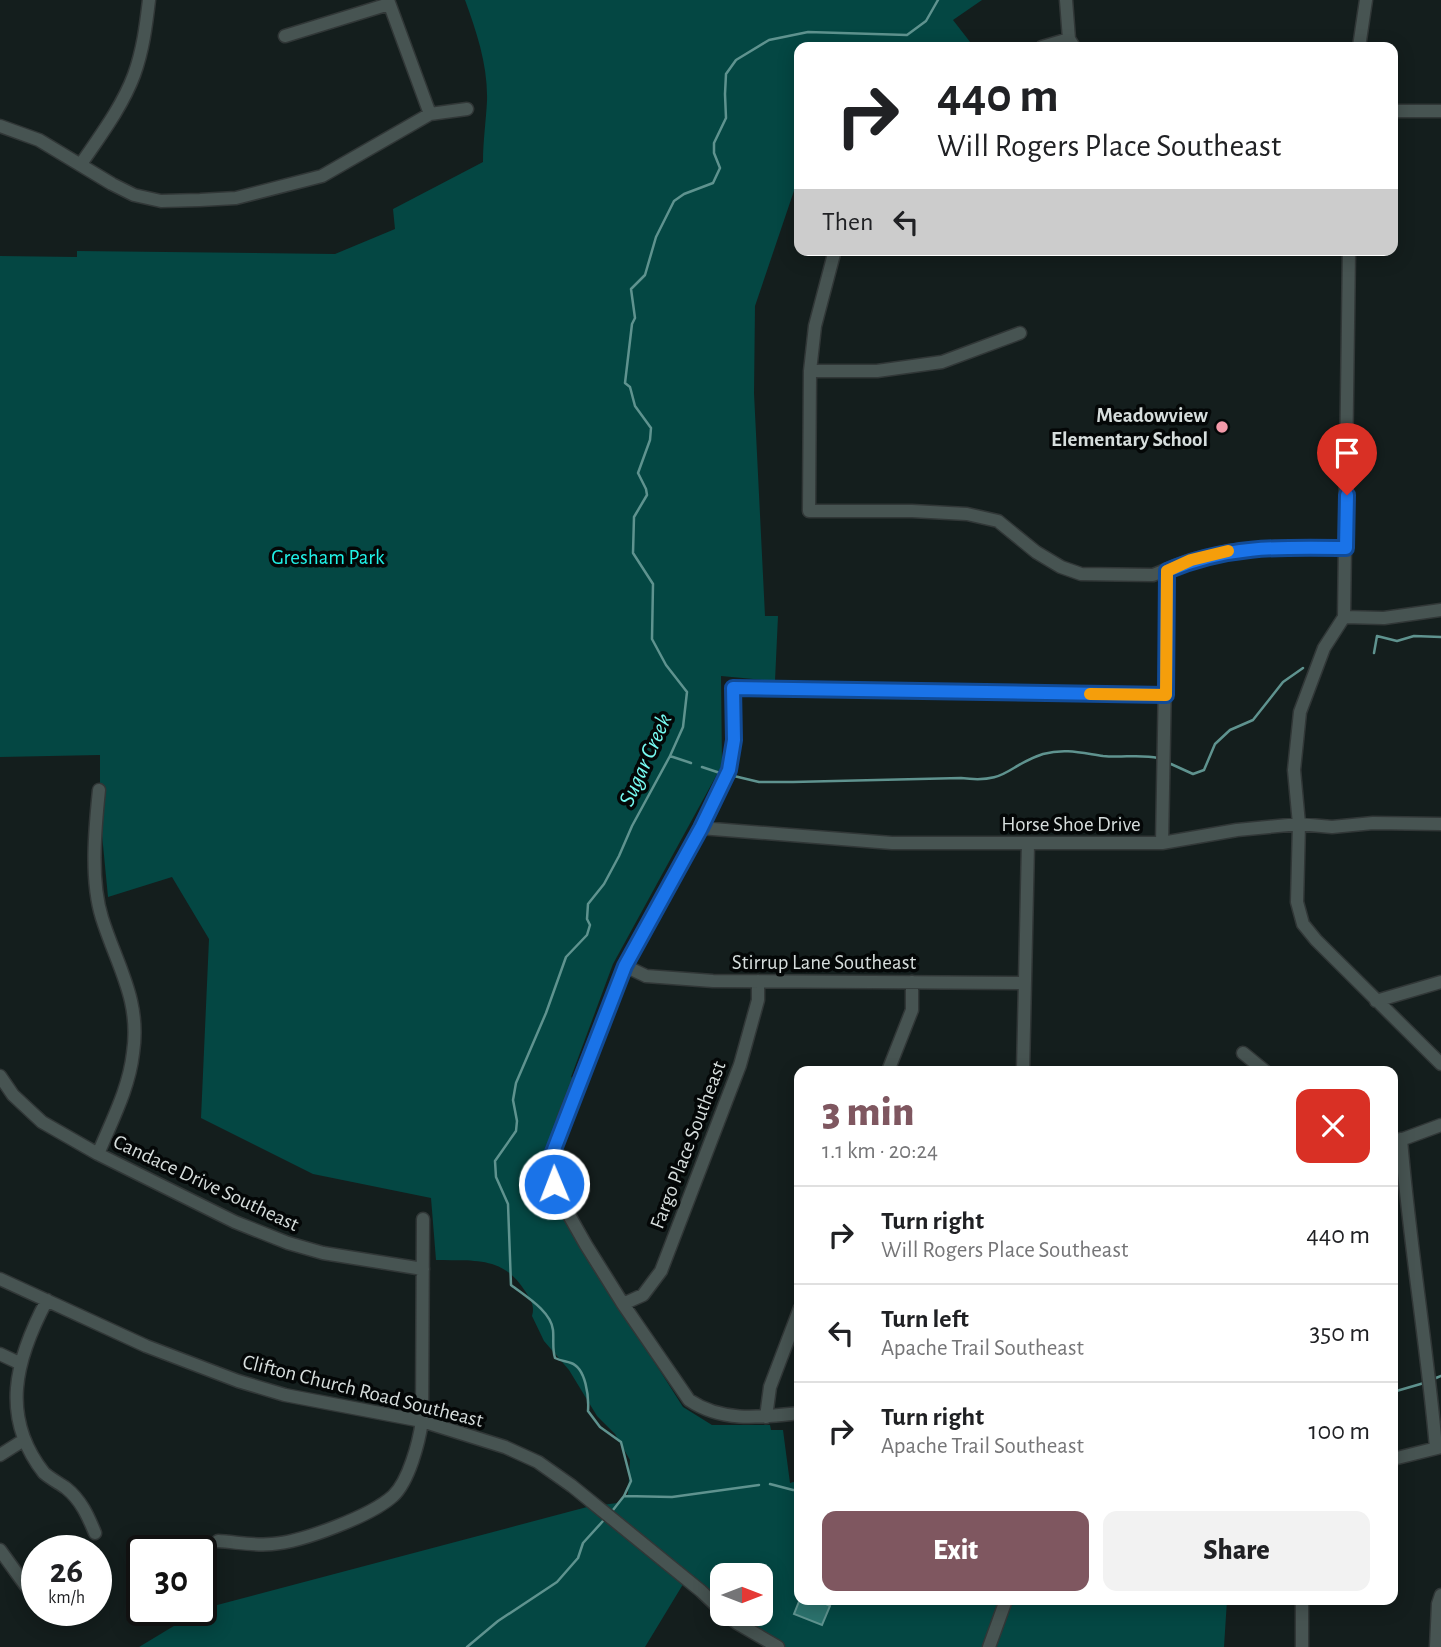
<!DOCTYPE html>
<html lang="en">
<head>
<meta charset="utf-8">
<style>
  body { margin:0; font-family:"Alegreya Sans",sans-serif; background:#f2f2f2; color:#202124; height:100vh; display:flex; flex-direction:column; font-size:26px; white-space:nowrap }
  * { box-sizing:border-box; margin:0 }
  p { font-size:23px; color:#757577 }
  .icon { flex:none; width:38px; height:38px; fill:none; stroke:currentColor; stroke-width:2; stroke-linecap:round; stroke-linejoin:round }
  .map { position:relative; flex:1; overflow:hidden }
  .side { position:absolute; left:794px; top:1066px; width:604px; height:539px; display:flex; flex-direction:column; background:#fff; border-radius:14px; box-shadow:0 4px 18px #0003 }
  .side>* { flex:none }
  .top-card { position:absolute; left:794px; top:42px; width:604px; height:214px; border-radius:14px; box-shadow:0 4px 18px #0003; background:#fff; color:#202124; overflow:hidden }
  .needle { width:46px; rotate:90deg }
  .tools { position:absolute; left:710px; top:1563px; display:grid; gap:14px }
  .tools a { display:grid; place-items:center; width:63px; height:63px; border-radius:14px; background:#fff; box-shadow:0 4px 18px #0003; font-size:35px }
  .speed { position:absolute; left:21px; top:1535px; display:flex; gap:14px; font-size:35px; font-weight:700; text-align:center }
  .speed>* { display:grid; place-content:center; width:91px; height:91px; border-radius:50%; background:#fff; box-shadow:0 4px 18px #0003; line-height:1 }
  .speed small { font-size:18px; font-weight:400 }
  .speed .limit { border:4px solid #111; border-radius:10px; background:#fff; color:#111 }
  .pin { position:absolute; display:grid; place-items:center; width:60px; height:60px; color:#fff; margin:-72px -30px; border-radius:50% 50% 50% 0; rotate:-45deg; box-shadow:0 0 7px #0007 }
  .pin .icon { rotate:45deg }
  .me { position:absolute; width:77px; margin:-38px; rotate:359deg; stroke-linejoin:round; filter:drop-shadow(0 0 5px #0008) }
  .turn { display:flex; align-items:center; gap:24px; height:147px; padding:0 28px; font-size:32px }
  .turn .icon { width:91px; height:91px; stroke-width:2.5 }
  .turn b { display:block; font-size:49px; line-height:60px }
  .then { display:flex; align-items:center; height:66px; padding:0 28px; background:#0003; gap:14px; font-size:26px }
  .round { display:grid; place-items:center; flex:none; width:74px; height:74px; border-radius:14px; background:#f2f2f2 }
  .headline { display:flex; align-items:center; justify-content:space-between; height:119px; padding:0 28px }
  h1 { font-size:42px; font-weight:800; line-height:52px; color:#7f5760 }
  .cta { display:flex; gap:14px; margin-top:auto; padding:14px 28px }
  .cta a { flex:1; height:80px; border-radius:14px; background:#7f5760; color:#fff; font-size:28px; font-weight:800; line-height:80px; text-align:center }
  .cta a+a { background:#f2f2f2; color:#202124 }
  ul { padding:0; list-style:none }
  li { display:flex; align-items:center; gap:21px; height:98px; padding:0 28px; border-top:2px solid #e0e0e0 }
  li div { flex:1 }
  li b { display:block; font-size:26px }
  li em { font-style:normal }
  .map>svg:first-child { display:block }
</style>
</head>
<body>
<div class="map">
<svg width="1441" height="1647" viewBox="0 0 1441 1647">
  <rect width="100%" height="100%" fill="#141e1d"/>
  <!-- green -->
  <path fill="#044743" d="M 465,0 L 982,0 L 953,20 L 974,47 L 800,47 L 800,173 L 755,306 L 754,393 L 765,616 L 778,616 L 775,681 L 721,676 L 722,765 L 613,964 L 571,1077 L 573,1078 L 545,1157 L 547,1193 L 683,1407 L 712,1425 L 770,1425 L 771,1430 L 783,1430 L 790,1483 L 800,1480 L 800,1600 L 1227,1600 L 1224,1647 L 780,1647 L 726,1614 L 761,1614 L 761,1575 L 723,1575 L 723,1611 L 685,1581 L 645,1647 L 139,1647 L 202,1609 L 587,1507 L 617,1503 L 628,1494 L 630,1460 L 615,1434 L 597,1416 L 569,1370 L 544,1341 L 532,1316 C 535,1306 531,1300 525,1291 C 503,1255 472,1261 436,1260 L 431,1198 L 313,1174 L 201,1118 L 209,939 L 172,877 L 108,897 L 100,814 L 100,755 L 0,757 L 0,256 L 77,257 L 77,251 L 335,254 L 395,229 L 393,209 L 483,162 C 483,141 486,121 487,101 C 488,66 477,33 465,0 Z"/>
  <!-- water -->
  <path fill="#2c736e" stroke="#5f938f" stroke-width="2" d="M 800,1599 L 822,1600 L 822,1602 L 830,1606 L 822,1625 L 794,1614 Z"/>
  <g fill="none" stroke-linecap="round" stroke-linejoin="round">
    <!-- stream -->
    <path stroke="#5f938f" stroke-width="2.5" d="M 1374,653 L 1377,636 L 1397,641 L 1414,636 L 1441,637
      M 670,756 L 691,763
      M 1171,764 L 1193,774 L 1204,770 L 1215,744 L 1230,730 L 1253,720 L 1283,682 L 1303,668
      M 702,767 L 720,773
      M 734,776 L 759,782 L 793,782 L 961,778 C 1008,784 1006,766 1043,754 C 1065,748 1082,753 1103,756 C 1121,758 1141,754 1158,758
      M 1436,1378 L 1441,1376
      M 1393,1392 L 1424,1383
      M 770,1484 L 793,1490 L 800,1490
      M 624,1496 L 672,1497 L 759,1485
      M 613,1510 L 624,1496 L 631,1481 L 621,1442 L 600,1427 L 588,1411 C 589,1397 586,1368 571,1363 C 565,1361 561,1361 555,1358 C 552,1348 554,1339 553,1330 C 551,1311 525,1296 511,1285 L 508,1204 L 496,1177 L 495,1161 L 516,1131 L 517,1121 L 513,1100 L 516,1083 L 546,1013 L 566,957 L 587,935 L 590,925 L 587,919 L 588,904 L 604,884 L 619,856 L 632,826 L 670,756 L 683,727 L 687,692 L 666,665 L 652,639 L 653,584 L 633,553 L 634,517 L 647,495 L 646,489 L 638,473 L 650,440 L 651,428 L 635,406 L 630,387 L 625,383 L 632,324 L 635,318 L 631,289 L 645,275 L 656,237 L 674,201 L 684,194 L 713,183 L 720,168 L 714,153 L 714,143 L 726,118 L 725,94 L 726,74 L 736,60 L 769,40 L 808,32 L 907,35 L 926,21 L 938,0
      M 467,1647 L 498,1621 L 557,1582 L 578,1558 L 583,1543 L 603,1521"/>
    <!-- minor casing -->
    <g stroke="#313737" stroke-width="15">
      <path id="minor" d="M 388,0 L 430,114
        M 1066,0 L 1069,39 L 1074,47
        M 285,36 L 389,4
        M 1042,47 L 1069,39
        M 1359,47 L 1366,0
        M 1393,111 L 1441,111
        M 0,126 L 39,140 L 112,184 L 134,195 L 161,201 L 200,200 L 236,198 L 322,176 L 430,114 L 467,109
        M 81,164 C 100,136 122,107 134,75 C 143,50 146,26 149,0
        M 835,250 L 815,326 L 810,371 L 809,511 L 912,511 L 967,514 L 998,521 L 1036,552 L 1061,567 L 1081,574 L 1153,575 L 1191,560 L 1229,551 L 1275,547 L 1346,548
        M 1349,250 L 1344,617 L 1324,648 L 1300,712 L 1294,770 L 1299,824 L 1297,902 L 1303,924 L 1316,940 L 1441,1064
        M 810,371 L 877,371 L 942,362 L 1020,333
        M 1344,617 L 1384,618 L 1441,610
        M 700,828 L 892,843 L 1162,843 L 1237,830 L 1299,824 L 1332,827 L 1373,823 L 1441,824
        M 1162,843 L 1167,571
        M 625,966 L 646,976 L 713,981 L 1025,983
        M 1376,1001 L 1441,982
        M 1243,1053 L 1265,1071
        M 888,1071 L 912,1010 L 912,982
        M 1023,1071 L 1028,844
        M 0,1076 L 13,1095 L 42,1122 L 98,1154 L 235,1222 L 288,1243 L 323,1253 L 423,1269
        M 1401,1139 C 1409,1242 1427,1344 1436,1448
        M 1395,1142 L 1441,1125
        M 98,1154 C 111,1122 129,1089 133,1053 C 141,1000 117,966 102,918 C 90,880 95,829 99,790
        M 0,1279 L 146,1346 L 238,1381 L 285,1395 L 422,1421 L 505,1447 L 538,1462 L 572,1486 L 701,1591 L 723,1612
        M 47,1300 C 15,1360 0,1417 44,1473 C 51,1479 59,1483 66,1488 C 81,1500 88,1516 95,1533
        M 623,1304 L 643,1295 L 661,1271 L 740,1065 L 758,1000 L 758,981
        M 0,1354 L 17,1362
        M 800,1413 C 762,1417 723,1423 689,1400 L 623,1304 L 586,1245 L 565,1208 L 551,1171 L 553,1152 L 564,1118 L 625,966 L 700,828 L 729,770 L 734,740 L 733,688 L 1166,695
        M 766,1417 L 770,1387 L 800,1308
        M 0,1455 L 19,1443
        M 1393,1459 L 1441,1447
        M 218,1541 C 236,1542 255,1546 272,1544 C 302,1542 371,1516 393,1496 C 409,1481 419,1442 422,1421 L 423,1219
        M 0,1550 L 26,1586
        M 1302,1600 L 1302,1647
        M 725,1614 L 737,1623 L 778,1647
        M 989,1647 L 1006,1600
        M 1436,1647 L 1438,1604 L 1441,1595"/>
    </g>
    <!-- minor -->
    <use href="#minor" stroke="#475452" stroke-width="12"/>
  </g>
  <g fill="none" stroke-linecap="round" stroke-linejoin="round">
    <!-- route casing -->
    <g stroke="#114b97" stroke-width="18">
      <path id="route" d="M 554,1184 L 551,1171 L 553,1152 L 625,966 L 701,828 L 729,770 L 734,740 L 733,688 L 1166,695 L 1167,571 C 1227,545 1282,547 1346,548 L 1347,495"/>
    </g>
    <!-- route -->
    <use href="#route" stroke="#1a73e8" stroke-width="12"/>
    <!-- slow -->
    <path stroke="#f59e0b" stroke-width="12" d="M 1090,694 L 1166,695 L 1167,571 L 1191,560 L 1228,551"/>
  </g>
  <!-- markers -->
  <circle fill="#f39aa9" stroke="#040707" stroke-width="2.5" cx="1222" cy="427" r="7"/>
  <g text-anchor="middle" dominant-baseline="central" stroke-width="7" stroke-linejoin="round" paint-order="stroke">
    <!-- poi labels -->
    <g font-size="21" font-weight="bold" fill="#d6dddc" stroke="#040707" text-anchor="end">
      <text x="1208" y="415">Meadowview<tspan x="1208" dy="24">Elementary School</tspan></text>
    </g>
    <!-- park labels -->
    <g font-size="21" fill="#20f2e8" stroke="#040707">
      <text x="328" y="557">Gresham Park</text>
    </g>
    <!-- street labels -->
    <g font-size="21" fill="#d6dddc" stroke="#040707">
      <text x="1071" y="824">Horse Shoe Drive</text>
      <text x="824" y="962">Stirrup Lane Southeast</text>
      <text transform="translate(688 1145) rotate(-69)">Fargo Place Southeast</text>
      <text transform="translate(206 1183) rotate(25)">Candace Drive Southeast</text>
      <text transform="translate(363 1391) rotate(14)">Clifton Church Road Southeast</text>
    </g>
    <!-- water labels -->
    <g font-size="23" font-style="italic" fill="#77fbf2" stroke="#040707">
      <text transform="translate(646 760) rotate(-66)">Sugar Creek</text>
    </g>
  </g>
</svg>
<div class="tools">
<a><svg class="needle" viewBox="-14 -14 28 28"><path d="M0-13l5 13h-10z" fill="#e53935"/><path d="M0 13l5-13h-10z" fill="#757577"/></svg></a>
</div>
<div class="speed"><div>26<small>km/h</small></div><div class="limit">30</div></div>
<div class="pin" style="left:1347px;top:495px;background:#d93025"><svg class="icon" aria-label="arrive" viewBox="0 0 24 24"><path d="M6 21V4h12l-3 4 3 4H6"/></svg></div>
<svg class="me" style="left:554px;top:1184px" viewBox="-20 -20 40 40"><circle r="17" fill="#1a73e8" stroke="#fff" stroke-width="3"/><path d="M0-11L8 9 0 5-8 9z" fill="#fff"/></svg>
<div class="top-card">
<div class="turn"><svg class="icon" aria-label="right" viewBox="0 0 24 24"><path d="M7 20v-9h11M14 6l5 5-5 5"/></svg><div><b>440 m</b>Will Rogers Place Southeast</div></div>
<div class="then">Then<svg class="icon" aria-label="left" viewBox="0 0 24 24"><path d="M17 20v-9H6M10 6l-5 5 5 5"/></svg></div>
</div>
<section class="side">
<div class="headline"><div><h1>3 min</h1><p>1.1 km · 20:24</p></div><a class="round" style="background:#d93025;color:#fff"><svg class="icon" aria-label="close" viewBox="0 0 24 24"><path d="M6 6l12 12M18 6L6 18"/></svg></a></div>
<ul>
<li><svg class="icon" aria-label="right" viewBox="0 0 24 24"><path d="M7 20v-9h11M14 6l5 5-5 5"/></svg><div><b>Turn right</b><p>Will Rogers Place Southeast</p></div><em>440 m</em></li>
<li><svg class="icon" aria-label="left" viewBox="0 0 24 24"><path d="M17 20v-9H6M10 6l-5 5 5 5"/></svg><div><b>Turn left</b><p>Apache Trail Southeast</p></div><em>350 m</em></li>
<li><svg class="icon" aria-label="right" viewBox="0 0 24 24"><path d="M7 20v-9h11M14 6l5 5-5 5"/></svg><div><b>Turn right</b><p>Apache Trail Southeast</p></div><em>100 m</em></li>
</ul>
<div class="cta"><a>Exit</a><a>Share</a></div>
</section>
</div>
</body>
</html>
